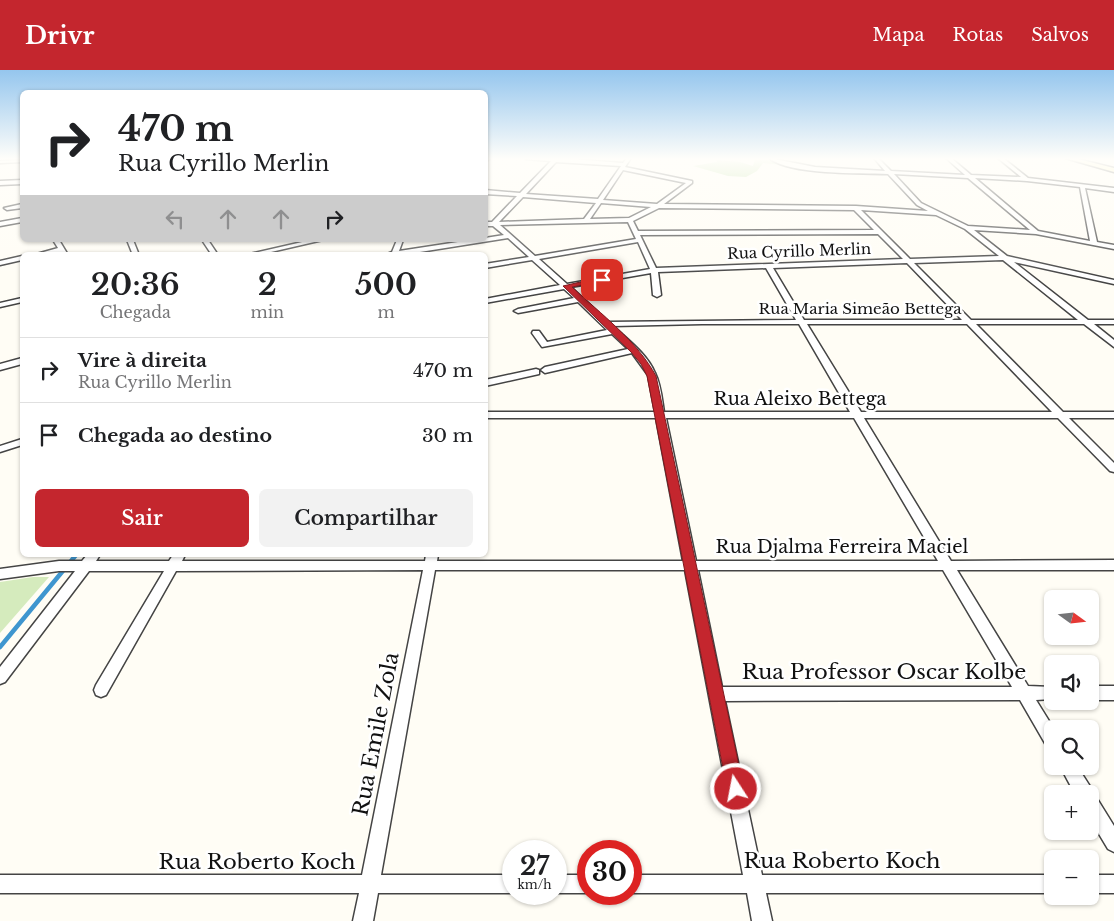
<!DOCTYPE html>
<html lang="pt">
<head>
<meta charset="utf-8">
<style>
  body { margin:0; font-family:"Libre Baskerville",serif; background:#f2f2f2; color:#202124; height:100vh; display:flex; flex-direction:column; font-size:19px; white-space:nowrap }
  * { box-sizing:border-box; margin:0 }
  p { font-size:16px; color:#757577 }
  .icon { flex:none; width:28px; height:28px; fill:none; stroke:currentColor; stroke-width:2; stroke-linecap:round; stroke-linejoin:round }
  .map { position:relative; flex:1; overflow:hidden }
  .details { position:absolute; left:20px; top:182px; width:468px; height:305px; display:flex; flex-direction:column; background:#fff; border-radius:8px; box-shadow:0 1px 4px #0004 }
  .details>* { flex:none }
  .hud { position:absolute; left:20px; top:20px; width:468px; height:152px; border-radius:8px; box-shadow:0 1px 4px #0004; background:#fff; color:#202124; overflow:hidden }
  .needle { width:32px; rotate:105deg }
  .buttons { position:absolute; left:1044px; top:520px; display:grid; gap:10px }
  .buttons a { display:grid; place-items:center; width:55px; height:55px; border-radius:8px; background:#fff; box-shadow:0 1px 4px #0004; font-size:25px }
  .speed { position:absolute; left:502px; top:770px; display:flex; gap:10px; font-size:25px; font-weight:700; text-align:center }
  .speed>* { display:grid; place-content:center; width:65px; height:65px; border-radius:50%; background:#fff; box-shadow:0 1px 4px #0004; line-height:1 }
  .speed small { font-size:12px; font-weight:400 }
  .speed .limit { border:8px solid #d22; background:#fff; color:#111 }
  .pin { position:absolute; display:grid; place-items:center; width:42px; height:42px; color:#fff; margin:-21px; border-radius:10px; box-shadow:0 2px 8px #0006 }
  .me { position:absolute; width:55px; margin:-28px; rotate:349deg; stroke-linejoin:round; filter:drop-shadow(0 0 4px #0008) }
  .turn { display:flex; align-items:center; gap:18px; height:105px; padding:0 15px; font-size:22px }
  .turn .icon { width:65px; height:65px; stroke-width:2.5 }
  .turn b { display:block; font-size:35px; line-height:42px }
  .lanes { display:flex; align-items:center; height:48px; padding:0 15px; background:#0003; justify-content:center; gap:25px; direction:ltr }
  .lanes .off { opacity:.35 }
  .eta { display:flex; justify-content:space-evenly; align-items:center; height:85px; text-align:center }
  .eta b { font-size:30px; font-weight:600; line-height:35px }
  .action { display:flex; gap:10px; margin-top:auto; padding:10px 15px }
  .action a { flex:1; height:58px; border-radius:8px; background:#c4262e; color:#fff; font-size:20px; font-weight:600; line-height:58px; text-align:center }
  .action a+a { background:#f2f2f2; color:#202124 }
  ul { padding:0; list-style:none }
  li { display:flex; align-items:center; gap:15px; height:65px; padding:0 15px; border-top:1px solid #e0e0e0 }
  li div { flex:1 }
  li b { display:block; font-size:19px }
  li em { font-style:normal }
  header { display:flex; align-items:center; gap:30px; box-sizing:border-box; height:70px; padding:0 25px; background:#c4262e; color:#fff }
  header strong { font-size:24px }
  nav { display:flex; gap:28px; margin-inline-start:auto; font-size:18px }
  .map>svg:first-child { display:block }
</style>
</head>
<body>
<header>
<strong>Drivr</strong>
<nav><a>Mapa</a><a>Rotas</a><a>Salvos</a></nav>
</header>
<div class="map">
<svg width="1114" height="851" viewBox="0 0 1114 851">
  <rect width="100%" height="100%" fill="#fffdf5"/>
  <!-- green -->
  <path fill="#d5ebbd" d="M 33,507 L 49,507 L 0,563 L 0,512 Z"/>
  <!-- forest -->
  <path fill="#b9dc9c" d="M 759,88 L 784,93 L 783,95 L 763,93 L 757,101 L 746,107 L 728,106 L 693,96 L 717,92 L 717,90 L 740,92 L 753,96 L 755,89 Z"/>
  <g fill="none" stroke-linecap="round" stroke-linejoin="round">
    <!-- stream -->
    <path stroke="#3f96cf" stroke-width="4.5" d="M 0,577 L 76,485"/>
    <!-- street casing -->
    <g stroke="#444" stroke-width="3">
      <path id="street" d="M 486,88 L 491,88 L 485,92 Z
        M 524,88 L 559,88 L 623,93 L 627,88 L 631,88 L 625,97 L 692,111 L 692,113 L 664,134 L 856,136 L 928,141 L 917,135 L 888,104 C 859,103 790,105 769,88 L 815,97 L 885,101 L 874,88 L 878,88 L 891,101 L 965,105 L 946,88 L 951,88 L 971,105 L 1021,107 L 998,88 L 1003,88 L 1028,108 L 1114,118 L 1114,122 L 1085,118 L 1097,172 L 1114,175 L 1114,179 L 1036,164 L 974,160 L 1007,186 L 1114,210 L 1114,214 L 1014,192 L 1088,250 L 1114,250 L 1114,254 L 1094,254 L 1114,270 L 1114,277 L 1084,254 L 976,254 L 1063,342 L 1114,342 L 1114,348 L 1069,348 L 1114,393 L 1114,402 L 1110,401 L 1058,348 L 864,348 L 951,491 L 1114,490 L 1114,500 L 957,500 L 1028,616 L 1052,617 L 1052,629 L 1036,630 L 1054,659 L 1052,659 L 1052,677 L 1046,675 L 1020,630 L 725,631 L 762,805 L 1052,805 L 1052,823 L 766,823 L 772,851 L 752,851 L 747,823 L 631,823 L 631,805 L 743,805 L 685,500 L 435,500 L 381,805 L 514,805 L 514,823 L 378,823 L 373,851 L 353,851 L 359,823 L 0,823 L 0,805 L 362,805 L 423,500 L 176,501 L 106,625 L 101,627 L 96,625 L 94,620 L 96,615 L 164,501 L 89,501 L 5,612 L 0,614 L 0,597 L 75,501 L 59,501 L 0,509 L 0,499 L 59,491 L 82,491 L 87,485 L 100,485 L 96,491 L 169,491 L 173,485 L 185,485 L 182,491 L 425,491 L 426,485 L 438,485 L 437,491 L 683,491 L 656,348 L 485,348 L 485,342 L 655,342 L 648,305 L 632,283 L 545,303 L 541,300 L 545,297 L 628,279 L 612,264 L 542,277 L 532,263 L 533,261 L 539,261 L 547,272 L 607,260 L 578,232 L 518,243 L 514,241 L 518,239 L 574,228 L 564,219 L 485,233 L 485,229 L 560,215 L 532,190 L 485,198 L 485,194 L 529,187 L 508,168 L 401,185 L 385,185 L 392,182 L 397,170 L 403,170 L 399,181 L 471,170 L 485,170 L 485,168 L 504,165 L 493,156 L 485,156 L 485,152 L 492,152 L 517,126 L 485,124 L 485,120 L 520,123 L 551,91 L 526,89 ZM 556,92 L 621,96 L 598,129 L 526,124 ZM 623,100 L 686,113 L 657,134 L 603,130 ZM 894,104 L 968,108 L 1030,160 L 968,156 L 921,133 ZM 975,108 L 1027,111 L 1080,117 L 1090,171 L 1038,161 ZM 523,127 L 596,133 L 584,149 L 499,152 ZM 601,133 L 651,137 L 629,148 L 590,149 ZM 659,138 L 854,140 L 874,160 L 638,161 L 633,151 ZM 861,140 L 936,145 L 965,159 L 999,186 L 910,189 ZM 628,152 L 636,169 L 535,186 L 500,155 ZM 878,164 L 903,189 L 656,198 L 640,165 ZM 638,172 L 650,199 L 567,214 L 539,189 ZM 1003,190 L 1078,250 L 971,250 L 914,193 ZM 907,193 L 962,250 L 804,250 L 773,198 ZM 766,198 L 796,250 L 608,252 L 571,217 L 651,203 L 653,225 L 657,227 L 661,225 L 658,202 ZM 702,254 L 799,254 L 850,342 L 664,342 C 662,330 661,315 655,303 C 647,284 628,270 613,256 ZM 807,254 L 967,254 L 1052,342 L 861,342 ZM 666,348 L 854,348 L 938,491 L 696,491 ZM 698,500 L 943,500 L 1012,617 L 722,617 Z
        M 22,90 L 22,92 L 0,93 L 0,91 Z
        M 22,110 L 22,114 L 0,115 L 0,111 Z
        M 22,134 L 22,138 L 7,140 L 4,138 Z
        M 22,148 L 22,152 L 0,156 L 0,152 Z
        M 53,170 L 59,170 L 68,185 L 62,185 L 60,182 L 46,185 L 33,185 L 58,178 Z
        M 127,170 L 133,170 L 139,185 L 133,185 Z
        M 202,170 L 208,170 L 218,185 L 212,185 Z
        M 311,170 L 323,170 L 258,185 L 245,185 Z
        M 22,186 L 22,190 L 0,195 L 0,191 Z
        M 22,228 L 22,232 L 0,237 L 0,233 Z
        M 22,288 L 22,294 L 0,300 L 0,294 Z
        M 536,299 L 539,300 L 539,304 L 485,316 L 485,310 Z
        M 22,369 L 22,375 L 0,382 L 0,376 Z
        M 1090,616 L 1114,616 L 1114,630 L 1090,630 Z
        M 1060,696 L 1077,696 L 1091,718 L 1093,726 L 1096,727 L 1114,756 L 1114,782 L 1108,779 L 1090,749 L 1090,724 L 1075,724 Z
        M 556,805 L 589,805 L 589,823 L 556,823 Z
        M 1090,805 L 1114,805 L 1114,823 L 1090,823 Z"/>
    </g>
    <!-- secondary casing -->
    <g stroke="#333" stroke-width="3">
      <path id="secondary" d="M 1065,88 L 1074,88 L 1114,98 L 1114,102 Z"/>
    </g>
    <!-- street -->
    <use href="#street" fill="#fff" fill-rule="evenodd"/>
    <!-- secondary -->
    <use href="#secondary" fill="#fff6b0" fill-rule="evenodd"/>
  </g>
  <!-- sky -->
  <linearGradient id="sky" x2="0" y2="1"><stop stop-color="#95c6ee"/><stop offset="0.43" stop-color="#fffefa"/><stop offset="1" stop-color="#fffefa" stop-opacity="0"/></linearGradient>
  <rect width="1114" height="207" fill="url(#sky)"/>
  <!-- route -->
  <path fill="#c4262e" stroke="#7f191e" d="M 602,207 L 605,210 L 604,211 L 572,217 C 601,244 637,271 656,306 L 744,719 L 742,725 L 736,727 L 730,725 L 727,719 L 647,306 L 641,294 L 631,282 L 563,216 Z"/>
  <g text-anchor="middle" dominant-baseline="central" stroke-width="5" stroke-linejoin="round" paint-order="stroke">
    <!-- far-street labels -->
    <g font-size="15" fill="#111" stroke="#fff">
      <text transform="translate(799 181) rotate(-2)">Rua Cyrillo Merlin</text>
      <text x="860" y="238">Rua Maria Simeão Bettega</text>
    </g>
    <!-- street labels -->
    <g font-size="18" fill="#111" stroke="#fff">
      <text x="800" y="329">Rua Aleixo Bettega</text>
      <text x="842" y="477">Rua Djalma Ferreira Maciel</text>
    </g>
    <!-- near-street labels -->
    <g font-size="21" fill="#111" stroke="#fff">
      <text x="884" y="602">Rua Professor Oscar Kolbe</text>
      <text transform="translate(376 664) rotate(-79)">Rua Emile Zola</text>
      <text x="842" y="791">Rua Roberto Koch</text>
      <text x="257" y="792">Rua Roberto Koch</text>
    </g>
  </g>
</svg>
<div class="buttons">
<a><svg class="needle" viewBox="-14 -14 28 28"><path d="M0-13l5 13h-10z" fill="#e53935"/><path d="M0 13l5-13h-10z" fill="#757577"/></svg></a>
<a><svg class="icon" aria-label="sound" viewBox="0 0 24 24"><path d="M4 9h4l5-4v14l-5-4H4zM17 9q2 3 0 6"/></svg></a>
<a><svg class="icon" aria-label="search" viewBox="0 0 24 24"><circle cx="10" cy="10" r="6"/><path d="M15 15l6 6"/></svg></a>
<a>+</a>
<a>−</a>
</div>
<div class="speed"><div>27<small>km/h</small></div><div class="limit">30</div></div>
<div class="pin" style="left:602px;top:210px;background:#d93025"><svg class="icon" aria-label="arrive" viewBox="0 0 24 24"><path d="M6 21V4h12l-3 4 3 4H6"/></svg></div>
<svg class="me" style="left:736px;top:719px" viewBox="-20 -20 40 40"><circle r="17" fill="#c4262e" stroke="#fff" stroke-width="3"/><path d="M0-11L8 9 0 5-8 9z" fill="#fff"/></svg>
<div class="hud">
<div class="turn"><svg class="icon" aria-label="right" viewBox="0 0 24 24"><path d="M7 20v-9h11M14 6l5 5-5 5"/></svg><div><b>470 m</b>Rua Cyrillo Merlin</div></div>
<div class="lanes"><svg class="icon off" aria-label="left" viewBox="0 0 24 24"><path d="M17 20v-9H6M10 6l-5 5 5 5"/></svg><svg class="icon off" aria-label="ahead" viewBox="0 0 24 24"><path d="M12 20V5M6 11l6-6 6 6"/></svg><svg class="icon off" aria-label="ahead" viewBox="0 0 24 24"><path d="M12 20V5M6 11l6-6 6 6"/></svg><svg class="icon" aria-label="right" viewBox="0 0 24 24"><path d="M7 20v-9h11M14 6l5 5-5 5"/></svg></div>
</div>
<section class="details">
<div class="eta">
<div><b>20:36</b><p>Chegada</p></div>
<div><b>2</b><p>min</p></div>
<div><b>500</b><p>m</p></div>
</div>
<ul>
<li><svg class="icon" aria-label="right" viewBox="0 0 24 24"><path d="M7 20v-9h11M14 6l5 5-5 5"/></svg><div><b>Vire à direita</b><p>Rua Cyrillo Merlin</p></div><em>470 m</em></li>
<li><svg class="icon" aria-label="arrive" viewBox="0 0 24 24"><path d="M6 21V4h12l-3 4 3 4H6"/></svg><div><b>Chegada ao destino</b></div><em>30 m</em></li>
</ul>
<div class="action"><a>Sair</a><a>Compartilhar</a></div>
</section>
</div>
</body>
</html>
